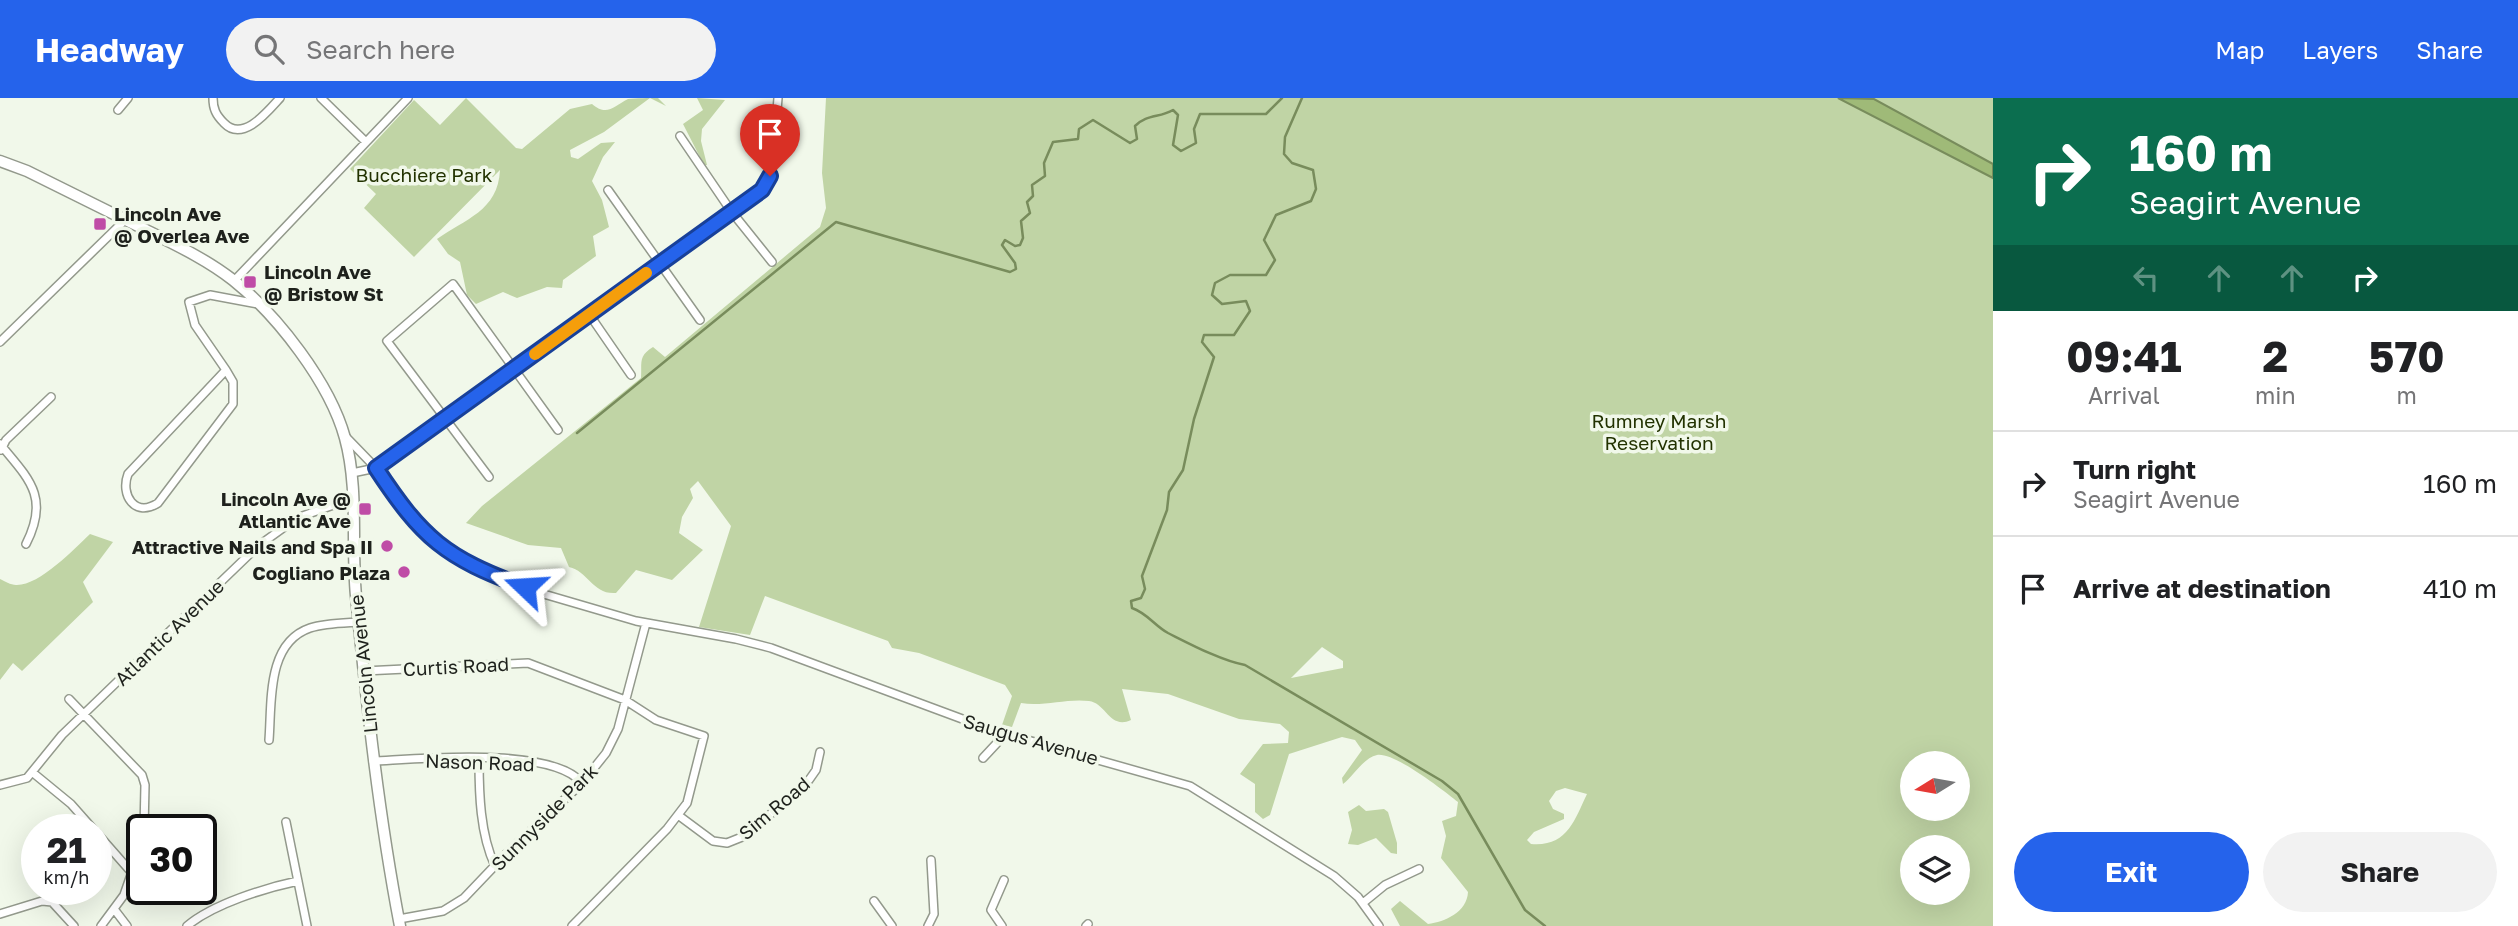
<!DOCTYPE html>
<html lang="en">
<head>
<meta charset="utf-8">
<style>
  body { margin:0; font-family:"Golos Text",sans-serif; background:#f2f2f2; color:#202124; height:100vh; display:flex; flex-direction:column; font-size:26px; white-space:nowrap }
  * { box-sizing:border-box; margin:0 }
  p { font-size:23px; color:#757577 }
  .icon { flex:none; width:38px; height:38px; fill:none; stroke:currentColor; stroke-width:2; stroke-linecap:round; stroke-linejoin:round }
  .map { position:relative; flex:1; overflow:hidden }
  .drawer { display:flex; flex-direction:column; background:#fff; width:525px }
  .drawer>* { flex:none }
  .guide { background:#0b6e4f; color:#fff; overflow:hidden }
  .needle { width:46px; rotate:259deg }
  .tools { position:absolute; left:1900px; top:653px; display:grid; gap:14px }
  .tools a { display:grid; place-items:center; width:70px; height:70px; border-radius:50%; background:#fff; box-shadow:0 7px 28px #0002; font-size:35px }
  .speed { position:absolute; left:21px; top:716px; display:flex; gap:14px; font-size:35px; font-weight:700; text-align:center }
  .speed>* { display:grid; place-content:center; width:91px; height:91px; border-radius:50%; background:#fff; box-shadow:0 7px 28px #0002; line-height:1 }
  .speed small { font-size:18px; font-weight:400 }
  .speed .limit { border:4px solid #111; border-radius:10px; background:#fff; color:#111 }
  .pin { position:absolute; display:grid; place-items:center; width:60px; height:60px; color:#fff; margin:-72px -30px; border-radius:50% 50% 50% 0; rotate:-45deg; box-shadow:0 0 7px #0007 }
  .pin .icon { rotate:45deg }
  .me { position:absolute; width:77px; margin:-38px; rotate:290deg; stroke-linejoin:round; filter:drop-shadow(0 0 5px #0008) }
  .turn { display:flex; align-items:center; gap:24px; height:147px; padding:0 21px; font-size:32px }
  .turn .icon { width:91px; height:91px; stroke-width:2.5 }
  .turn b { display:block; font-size:49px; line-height:60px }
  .lanes { display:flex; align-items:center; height:66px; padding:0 21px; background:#0003; justify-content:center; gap:35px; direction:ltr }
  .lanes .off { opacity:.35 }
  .eta { display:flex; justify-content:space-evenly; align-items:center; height:119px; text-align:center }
  .eta b { font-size:42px; font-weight:700; line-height:49px }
  .button { display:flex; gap:14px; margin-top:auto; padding:14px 21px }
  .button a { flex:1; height:80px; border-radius:42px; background:#2563eb; color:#fff; font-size:28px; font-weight:700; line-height:80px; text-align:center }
  .button a+a { background:#f2f2f2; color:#202124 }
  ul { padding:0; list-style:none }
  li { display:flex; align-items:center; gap:21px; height:105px; padding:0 21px; border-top:2px solid #e0e0e0 }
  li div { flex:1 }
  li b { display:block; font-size:26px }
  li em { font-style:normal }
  header { display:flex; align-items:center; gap:42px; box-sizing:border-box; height:98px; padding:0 35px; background:#2563eb; color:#fff }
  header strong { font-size:33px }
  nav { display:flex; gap:38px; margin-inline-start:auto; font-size:24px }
  .search { width:490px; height:63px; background:#f2f2f2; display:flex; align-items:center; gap:18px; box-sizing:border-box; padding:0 24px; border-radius:38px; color:#757577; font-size:26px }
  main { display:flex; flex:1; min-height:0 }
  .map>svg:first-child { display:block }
</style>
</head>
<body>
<header>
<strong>Headway</strong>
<div class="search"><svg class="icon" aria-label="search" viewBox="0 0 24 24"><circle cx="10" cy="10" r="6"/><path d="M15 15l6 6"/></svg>Search here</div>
<nav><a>Map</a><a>Layers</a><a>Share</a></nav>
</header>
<main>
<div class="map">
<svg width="1993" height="828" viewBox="0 0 1993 828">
  <rect width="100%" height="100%" fill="#f1f8ea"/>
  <!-- green -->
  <path fill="#c0d4a5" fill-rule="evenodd" d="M 466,0 L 516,50 L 522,51 L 570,11 L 592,6 C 607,19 614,8 628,1 C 636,0 649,0 658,0 L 666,8 L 650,0 L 604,34 L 570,52 L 571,59 L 578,61 L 601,45 L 615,44 L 603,59 L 592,83 L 602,102 L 609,129 L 593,138 L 596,158 L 563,182 L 562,190 L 547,189 L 517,200 L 503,194 L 476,206 L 467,197 L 460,164 L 448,156 L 437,141 C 465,121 498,113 500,72 L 414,159 L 364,110 L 376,96 L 350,71 L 414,2 L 440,27 Z
    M 697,0 L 725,2 L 702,31 L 701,43 L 707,67 L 704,67 L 683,26 L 703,12 Z
    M 826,0 L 1993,0 L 1993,828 L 1400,828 L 1391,811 L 1400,803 L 1428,826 C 1445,824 1467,814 1468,794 L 1441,760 L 1446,738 L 1442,723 L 1456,718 L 1458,704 C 1444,693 1395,654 1377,657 C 1363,660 1353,679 1343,686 L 1342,680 L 1362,652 L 1355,642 L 1342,639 L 1289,656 L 1270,717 L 1263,721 L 1255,714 L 1255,686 L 1240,676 L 1263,646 L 1288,645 L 1289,634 L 1280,626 L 1239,621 L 1168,596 L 1122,591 L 1131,622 C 1110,632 1106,605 1089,603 C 1067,600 1043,609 1021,605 L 1012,629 L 1002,627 L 1012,598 L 1005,587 L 919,555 L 892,550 L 888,543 L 765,498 L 750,537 L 699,529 L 731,428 L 698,383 L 690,391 L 693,400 L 682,419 L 679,435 L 703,452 L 672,482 L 636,472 L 616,495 C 593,497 588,473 569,469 L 561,450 L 528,447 L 466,425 L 482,408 L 641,280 C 642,265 638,258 653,249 L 665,259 L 820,129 L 826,110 L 822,75 ZM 1322,549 L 1343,563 L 1343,570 L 1291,580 ZM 1913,665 L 1958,665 L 1958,710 L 1913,710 ZM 1565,690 L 1587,696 C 1574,723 1567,749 1531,746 L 1527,742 L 1534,734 L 1564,721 L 1564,716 L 1553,711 L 1549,703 L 1556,693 ZM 1913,749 L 1958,749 L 1958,794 L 1913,794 Z
    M 90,436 L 113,444 L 83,484 L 93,504 L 22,573 L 13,565 L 0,582 L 0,481 C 4,483 11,487 16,487 C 39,488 74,451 90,436 Z
    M 1359,707 L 1366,713 L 1384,711 L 1388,714 L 1397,745 L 1397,756 L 1391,755 L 1376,740 L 1358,747 L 1348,746 L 1352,732 L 1348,714 Z"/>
  <!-- water -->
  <path fill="#9fba78" stroke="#788c5c" stroke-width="2" d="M 1838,0 L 1874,1 L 1993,66 L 1993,80 Z"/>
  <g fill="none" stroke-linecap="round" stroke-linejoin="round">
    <!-- stream -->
    <path stroke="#788c5c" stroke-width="2.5" d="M 1302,0 L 1285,39 L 1284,56 L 1292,65 L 1313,72 L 1316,91 L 1311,103 L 1276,117 L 1264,142 L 1275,162 L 1266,177 L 1230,177 L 1215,185 L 1212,197 L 1222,206 L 1246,203 L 1250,213 L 1234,237 L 1204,237 L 1202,244 L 1214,259 L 1194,321 L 1183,372 L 1169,394 L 1167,412 L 1142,478 L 1145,491 L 1141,500 L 1131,503 L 1132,510 C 1147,515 1155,528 1168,535 C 1190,546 1222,563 1245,567 L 1442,683 L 1458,696 L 1525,812 L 1545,828
      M 577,335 L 836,124 L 1010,174 L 1016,171 L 1015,165 L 1002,147 L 1005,142 L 1015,148 L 1020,147 L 1023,140 L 1021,123 L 1030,115 L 1027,104 L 1033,98 L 1032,87 L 1045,78 L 1044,65 L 1053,44 L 1078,41 L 1079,31 L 1093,22 L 1130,45 L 1137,41 L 1135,28 C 1147,16 1159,20 1173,12 L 1178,17 L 1173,47 L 1181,53 L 1196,45 L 1194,31 L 1200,16 L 1266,16 L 1282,0"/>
    <!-- street casing -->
    <g stroke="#93998c" stroke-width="10">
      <path id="street" d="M 213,0 C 213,11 216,17 224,25 C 243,45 268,13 280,0
        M 321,0 L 366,44
        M 118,12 L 128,0
        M 680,38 L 731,113 L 772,164
        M 608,92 L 700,222
        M 234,183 L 408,0
        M 589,216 L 631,277
        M 0,244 L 125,122
        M 226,272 L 233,284 L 233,306 L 158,405 C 135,420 120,397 128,376 L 226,272 L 195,227 L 189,204 L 210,197 L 258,206
        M 345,338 L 376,370 L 398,404 L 441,451 L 474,471 L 547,497 L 636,523 L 736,541 L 771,550 L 992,632 L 1190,688 L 1334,778 L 1358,799 L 1379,828
        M 0,346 C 29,381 50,399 26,446
        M 1,352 L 6,342 L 51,299
        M 352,375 L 376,370 L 446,322 L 762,92 L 772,73 L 778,0
        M 489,379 L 387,243 L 453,186 L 558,332
        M 364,573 L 528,565 L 625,602 L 656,622 L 704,638 L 687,705 L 667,731 L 572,828
        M 69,601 L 142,677 L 145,687 L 144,732
        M 269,642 C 272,605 266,545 310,530 C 325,525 343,525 359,524
        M 983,660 L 997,645 L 1000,634
        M 479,661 C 479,695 480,736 495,768
        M 373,663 C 419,661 552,648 582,685
        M 32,674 L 71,706 L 94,732
        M 0,687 L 27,680 L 62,637 L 258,448 L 297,420 L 353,400
        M 678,717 L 713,743 L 727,745 L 747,737 L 809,682 L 816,672 L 820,654
        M 286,724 L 307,828
        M 96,734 L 132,775
        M 874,803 L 892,828
        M 1363,805 L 1385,787 L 1419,771
        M 114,811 L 127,828
        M 0,816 L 42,803 L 52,804 L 74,828
        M 399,821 L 443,813 L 464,800 L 506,756 L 582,685 L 606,655 L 618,631 L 646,525
        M 101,828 L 124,797 L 142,745
        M 187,828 C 213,806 265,790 298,783
        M 928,828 L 934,816 L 931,762
        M 1002,828 L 991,812 L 1004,782
        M 1086,828 L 1088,826"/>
    </g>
    <!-- secondary casing -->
    <g stroke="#93998c" stroke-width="13">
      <path id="secondary" d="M 0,63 L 27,73 C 67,93 106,112 146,132 C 176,147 206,161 233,182 C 277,217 330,285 345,340 C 359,391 351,446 356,498 C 367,609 379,719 400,828"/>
    </g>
    <!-- street -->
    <use href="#street" stroke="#fff" stroke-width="7"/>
    <!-- secondary -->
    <use href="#secondary" stroke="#fff" stroke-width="10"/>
  </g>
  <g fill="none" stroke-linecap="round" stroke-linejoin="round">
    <!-- route casing -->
    <g stroke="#184099" stroke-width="18">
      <path id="route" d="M 525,489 C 445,460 422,440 376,370 L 762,92 L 770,78"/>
    </g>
    <!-- route -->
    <use href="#route" stroke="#2563eb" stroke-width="12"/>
    <!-- slow -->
    <path stroke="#f59e0b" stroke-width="12" d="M 535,256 L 646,175"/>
  </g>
  <!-- markers -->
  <g fill="#bf4ca6" stroke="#f1f8ea" stroke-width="2.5">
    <rect x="93" y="119" width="14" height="14" rx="3.5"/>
    <rect x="243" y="177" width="14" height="14" rx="3.5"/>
    <rect x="358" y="404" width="14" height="14" rx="3.5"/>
    <circle cx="387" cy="448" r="7"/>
    <circle cx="404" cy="474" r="7"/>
  </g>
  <g text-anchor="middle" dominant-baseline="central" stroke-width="7" stroke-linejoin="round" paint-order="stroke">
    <!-- park labels -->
    <g font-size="19" fill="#223200" stroke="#f1f8ea">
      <text x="424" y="76">Bucchiere Park</text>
      <text x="1659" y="322">Rumney Marsh<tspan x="1659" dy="22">Reservation</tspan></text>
    </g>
    <!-- poi labels -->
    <g font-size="19" font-weight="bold" fill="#1e211c" stroke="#f1f8ea" text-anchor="end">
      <text x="114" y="115" text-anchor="start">Lincoln Ave<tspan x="114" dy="22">@ Overlea Ave</tspan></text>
      <text x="264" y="173" text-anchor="start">Lincoln Ave<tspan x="264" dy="22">@ Bristow St</tspan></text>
      <text x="351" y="400">Lincoln Ave @<tspan x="351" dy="22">Atlantic Ave</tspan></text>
      <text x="373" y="448">Attractive Nails and Spa II</text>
      <text x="390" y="474">Cogliano Plaza</text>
    </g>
    <!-- street labels -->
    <g font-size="19" fill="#1e211c" stroke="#f1f8ea">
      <text transform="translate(169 534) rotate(-44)">Atlantic Avenue</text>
      <text transform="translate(363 566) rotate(-96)">Lincoln Avenue</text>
      <text transform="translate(456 568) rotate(-3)">Curtis Road</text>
      <text transform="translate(1031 641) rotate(16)">Saugus Avenue</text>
      <text transform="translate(480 664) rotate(2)">Nason Road</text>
      <text transform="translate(774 710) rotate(-40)">Sim Road</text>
      <text transform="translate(544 719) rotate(-45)">Sunnyside Park</text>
    </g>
  </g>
</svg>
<div class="tools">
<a><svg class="needle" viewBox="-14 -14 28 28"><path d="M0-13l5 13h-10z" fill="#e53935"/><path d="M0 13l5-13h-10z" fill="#757577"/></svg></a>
<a><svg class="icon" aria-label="layers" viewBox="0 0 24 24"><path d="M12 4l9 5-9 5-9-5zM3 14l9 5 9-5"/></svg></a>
</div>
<div class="speed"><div>21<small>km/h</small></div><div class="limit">30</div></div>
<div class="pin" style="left:770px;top:78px;background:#d93025"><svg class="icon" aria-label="arrive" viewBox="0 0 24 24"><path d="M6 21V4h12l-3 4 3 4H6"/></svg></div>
<svg class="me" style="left:525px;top:489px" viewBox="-20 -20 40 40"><path d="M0-17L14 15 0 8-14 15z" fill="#2563eb" stroke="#fff" stroke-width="4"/></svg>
</div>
<section class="drawer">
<div class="guide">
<div class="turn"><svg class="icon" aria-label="right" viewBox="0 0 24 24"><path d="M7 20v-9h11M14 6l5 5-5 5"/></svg><div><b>160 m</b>Seagirt Avenue</div></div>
<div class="lanes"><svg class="icon off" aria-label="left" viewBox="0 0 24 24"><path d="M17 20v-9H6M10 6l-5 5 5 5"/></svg><svg class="icon off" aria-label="ahead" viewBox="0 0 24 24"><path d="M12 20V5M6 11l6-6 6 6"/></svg><svg class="icon off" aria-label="ahead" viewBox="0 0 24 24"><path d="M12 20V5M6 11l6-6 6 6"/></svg><svg class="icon" aria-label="right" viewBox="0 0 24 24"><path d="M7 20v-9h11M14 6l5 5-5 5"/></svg></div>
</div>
<div class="eta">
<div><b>09:41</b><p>Arrival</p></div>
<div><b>2</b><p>min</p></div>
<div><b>570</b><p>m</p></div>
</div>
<ul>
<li><svg class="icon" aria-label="right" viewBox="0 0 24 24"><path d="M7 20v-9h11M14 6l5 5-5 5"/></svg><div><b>Turn right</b><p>Seagirt Avenue</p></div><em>160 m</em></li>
<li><svg class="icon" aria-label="arrive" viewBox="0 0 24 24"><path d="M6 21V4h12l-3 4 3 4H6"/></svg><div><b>Arrive at destination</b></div><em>410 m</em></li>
</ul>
<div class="button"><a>Exit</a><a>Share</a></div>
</section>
</main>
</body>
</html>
